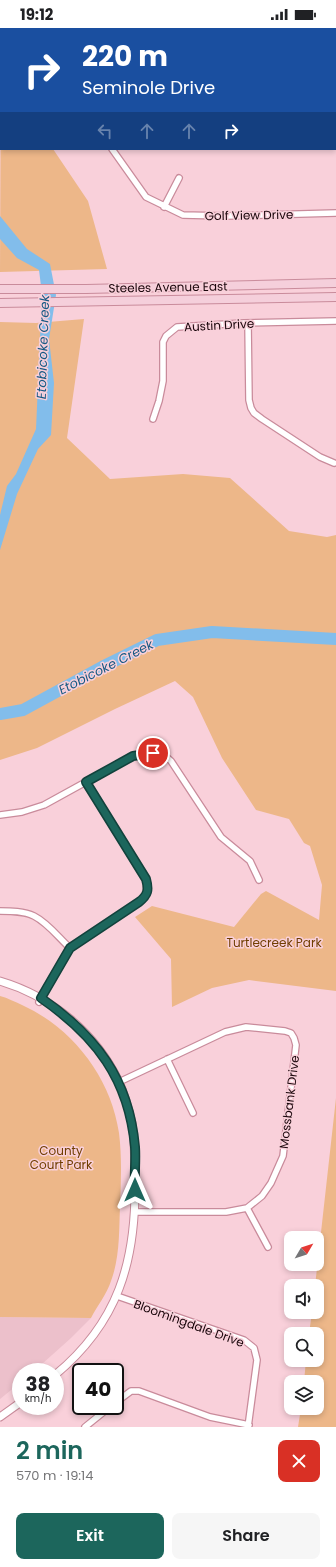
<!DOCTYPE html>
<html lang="en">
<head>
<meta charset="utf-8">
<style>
  body { margin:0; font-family:Poppins,sans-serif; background:#f6f6f6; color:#202124; height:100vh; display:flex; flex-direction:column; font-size:15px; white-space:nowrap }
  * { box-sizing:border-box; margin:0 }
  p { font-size:13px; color:#757577 }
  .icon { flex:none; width:22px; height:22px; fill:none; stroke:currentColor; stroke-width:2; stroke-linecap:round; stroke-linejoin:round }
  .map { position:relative; height:1399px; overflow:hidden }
  .panel { display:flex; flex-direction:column; background:#fff; flex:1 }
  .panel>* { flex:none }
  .top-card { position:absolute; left:0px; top:0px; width:336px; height:122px; box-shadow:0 2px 6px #0003; background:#1a4fa0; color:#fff; overflow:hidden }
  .needle { width:26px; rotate:51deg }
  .buttons { position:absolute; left:284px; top:1203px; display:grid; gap:8px }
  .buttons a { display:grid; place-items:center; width:40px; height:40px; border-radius:8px; background:#fff; box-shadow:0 2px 6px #0003; font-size:20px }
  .speed { position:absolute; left:12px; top:1335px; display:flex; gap:8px; font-size:20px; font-weight:700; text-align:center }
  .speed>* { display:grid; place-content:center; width:52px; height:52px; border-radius:50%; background:#fff; box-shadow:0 2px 6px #0003; line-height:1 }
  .speed small { font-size:10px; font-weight:400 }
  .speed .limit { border:2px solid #111; border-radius:6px; background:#fff; color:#111 }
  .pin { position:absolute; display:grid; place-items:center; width:34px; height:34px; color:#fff; margin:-17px; border:2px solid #fff; border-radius:50%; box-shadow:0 1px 4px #0007 }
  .me { position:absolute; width:44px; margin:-22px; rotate:0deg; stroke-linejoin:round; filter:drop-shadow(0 0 3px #0008) }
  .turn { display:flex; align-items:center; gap:14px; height:84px; padding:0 16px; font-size:18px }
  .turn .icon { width:52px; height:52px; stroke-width:2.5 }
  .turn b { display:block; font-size:28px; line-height:34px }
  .lanes { display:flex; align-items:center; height:38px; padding:0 16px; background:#0003; justify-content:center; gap:20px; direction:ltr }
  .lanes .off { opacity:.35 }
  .round { display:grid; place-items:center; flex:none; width:42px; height:42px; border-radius:8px; background:#f6f6f6 }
  .head { display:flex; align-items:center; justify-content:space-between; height:68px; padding:0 16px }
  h1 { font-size:24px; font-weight:600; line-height:30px; color:#1c665c }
  .action { display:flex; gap:8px; margin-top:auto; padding:8px 16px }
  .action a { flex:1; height:46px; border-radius:8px; background:#1c665c; color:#fff; font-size:16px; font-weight:600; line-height:46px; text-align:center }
  .action a+a { background:#f6f6f6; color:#202124 }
  .status { display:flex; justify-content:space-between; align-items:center; height:28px; padding:0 20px; background:#fff; direction:ltr }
  .status svg { height:11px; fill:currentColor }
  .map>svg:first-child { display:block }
</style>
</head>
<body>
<div class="status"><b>19:12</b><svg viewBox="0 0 49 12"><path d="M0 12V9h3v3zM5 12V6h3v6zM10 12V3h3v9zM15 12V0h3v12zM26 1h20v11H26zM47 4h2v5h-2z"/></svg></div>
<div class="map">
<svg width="336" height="1399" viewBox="0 0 336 1399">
  <rect width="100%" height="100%" fill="#f9d0da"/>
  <!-- built -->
  <path fill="#ecc0cb" d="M 0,1289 L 91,1290 L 71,1310 L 33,1344 L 21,1344 L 21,1354 L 0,1371 Z"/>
  <!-- green -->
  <path fill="#edb789" d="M 1,17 L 1,121 L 53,121 L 88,173 L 107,241 L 0,244 Z
    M 84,291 L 67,410 L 110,451 L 183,446 L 230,450 L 289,503 L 327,509 L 336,507 L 336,963 L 249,952 L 212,960 L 172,979 L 171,931 L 135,889 L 152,878 L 234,899 L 261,866 L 266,863 L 319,892 L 322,857 L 310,818 L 304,815 L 289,791 L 256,782 L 222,730 L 193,669 L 175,653 L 115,681 L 37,720 L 0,732 L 0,294 L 36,295 Z
    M 0,968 C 8,970 15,974 22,977 C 73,1000 111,1050 119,1105 C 122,1129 121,1154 120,1178 C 119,1203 120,1229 111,1253 C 107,1266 97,1278 91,1290 L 0,1289 Z
    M 336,1070 L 336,1399 L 298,1399 L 301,1380 L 317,1380 L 317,1354 L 304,1354 L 306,1332 L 317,1332 L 317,1306 L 309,1306 L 312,1284 L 317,1284 L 317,1258 L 315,1258 Z"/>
  <!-- water -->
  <path fill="#82bdeb" d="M 0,188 L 27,221 L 50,236 L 56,267 L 49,311 L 54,355 L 51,407 L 38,421 L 17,466 L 0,522 L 0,487 L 7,458 L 16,446 L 36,401 L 42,266 L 39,242 L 17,230 L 0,211 Z"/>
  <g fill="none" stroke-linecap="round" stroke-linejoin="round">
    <!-- river -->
    <path stroke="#82bdeb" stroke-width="12" d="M 0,686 L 23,682 L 102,639 L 157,612 L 212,604 L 336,611"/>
    <!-- minor casing -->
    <g stroke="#c98b9b" stroke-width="8">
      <path id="minor" d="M 296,1 L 296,0
        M 112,121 L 146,169 L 183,187 L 225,188 L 336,185
        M 164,179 L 179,150
        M 248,295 L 249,372 L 251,380 L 254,385 L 262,391 L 320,429 L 334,435
        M 153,391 L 159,373 L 163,353 L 163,314 L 166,308 L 177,299 L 244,295 L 336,293
        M 0,787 L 22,784 L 44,777 L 133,728 L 153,725 L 164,727 L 171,733 L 221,809 L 250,833 L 259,852
        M 0,883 C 11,883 24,883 34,888 C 48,895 59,910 70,920
        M 39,974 L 70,920 L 139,874 C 148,867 149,862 146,851 L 86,754
        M 167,1031 L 193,1085
        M 119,1054 L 225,1004 L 246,999 L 285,1003 L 291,1005 L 294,1010 L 296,1017 L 283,1128 L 271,1155 L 262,1168 L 247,1180 L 226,1184 L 135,1184
        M 247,1180 L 268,1219
        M 117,1268 L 244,1312 L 254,1320 L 257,1332 L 248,1399
        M 115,1375 L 131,1363 L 139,1363 L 210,1389 L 249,1397
        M 85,1399 L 111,1378"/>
    </g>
    <!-- tertiary casing -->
    <g stroke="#c98b9b" stroke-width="9">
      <path id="tertiary" d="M 143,0 L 144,1
        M 335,81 L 336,81
        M 0,953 C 51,968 96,1005 119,1054 C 124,1065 128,1079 131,1091 C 136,1112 134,1133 135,1154 C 136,1234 118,1295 55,1347
        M 0,1389 L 21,1374"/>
    </g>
    <!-- secondary casing -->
    <g stroke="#c98b9b" stroke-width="10">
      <path id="secondary" d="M 0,261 L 86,261 L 336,255
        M 0,275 L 336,269"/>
    </g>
    <!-- minor -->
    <use href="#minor" stroke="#fff" stroke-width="5.5"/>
    <!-- tertiary -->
    <use href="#tertiary" stroke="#fff" stroke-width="7"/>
    <!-- secondary -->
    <use href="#secondary" stroke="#f5cfdb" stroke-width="8"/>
  </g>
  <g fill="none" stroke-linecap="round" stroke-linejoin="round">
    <!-- route casing -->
    <g stroke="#12423c" stroke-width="10">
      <path id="route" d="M 135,1162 C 134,1148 136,1133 135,1119 C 129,1051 96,1008 41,970 L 70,920 L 139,874 C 148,867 149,862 146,851 L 86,754 L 133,728 L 153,725"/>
    </g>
    <!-- route -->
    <use href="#route" stroke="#1c665c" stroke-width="7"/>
  </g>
  <g text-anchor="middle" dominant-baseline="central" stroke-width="3" stroke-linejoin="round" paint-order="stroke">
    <!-- street labels -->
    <g font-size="12" fill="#19050a" stroke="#f9d0da">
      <text transform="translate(249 187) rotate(-1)">Golf View Drive</text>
      <text transform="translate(168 259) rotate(-1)">Steeles Avenue East</text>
      <text transform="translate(219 297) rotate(-3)">Austin Drive</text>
      <text transform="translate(289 1074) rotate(-83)">Mossbank Drive</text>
      <text transform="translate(189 1295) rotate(20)">Bloomingdale Drive</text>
    </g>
    <!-- park labels -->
    <g font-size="12" fill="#703e00" stroke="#f9d0da">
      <text x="274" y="914">Turtlecreek Park</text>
      <text x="61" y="1122">County<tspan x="61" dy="14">Court Park</tspan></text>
    </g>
    <!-- water labels -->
    <g font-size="13" font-style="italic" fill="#165984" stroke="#f9d0da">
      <text transform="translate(43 319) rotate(-88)">Etobicoke Creek</text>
      <text transform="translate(106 639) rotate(-27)">Etobicoke Creek</text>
    </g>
  </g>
</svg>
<div class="buttons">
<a><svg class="needle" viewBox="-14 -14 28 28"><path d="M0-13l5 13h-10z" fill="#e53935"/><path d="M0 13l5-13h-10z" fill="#757577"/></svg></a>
<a><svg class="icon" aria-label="sound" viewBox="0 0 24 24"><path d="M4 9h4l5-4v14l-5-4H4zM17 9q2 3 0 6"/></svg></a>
<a><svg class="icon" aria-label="search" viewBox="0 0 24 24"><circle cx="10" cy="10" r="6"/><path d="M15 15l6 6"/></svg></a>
<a><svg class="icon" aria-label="layers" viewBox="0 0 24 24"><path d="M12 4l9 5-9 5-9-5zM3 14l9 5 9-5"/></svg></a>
</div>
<div class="speed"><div>38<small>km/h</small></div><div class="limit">40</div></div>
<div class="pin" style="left:153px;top:725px;background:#d93025"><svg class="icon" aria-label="arrive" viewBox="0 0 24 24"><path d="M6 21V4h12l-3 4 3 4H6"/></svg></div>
<svg class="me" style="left:135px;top:1162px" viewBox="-20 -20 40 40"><path d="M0-17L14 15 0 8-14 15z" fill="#1c665c" stroke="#fff" stroke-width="4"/></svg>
<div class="top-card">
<div class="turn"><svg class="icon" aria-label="right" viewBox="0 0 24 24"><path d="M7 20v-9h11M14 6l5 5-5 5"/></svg><div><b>220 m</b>Seminole Drive</div></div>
<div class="lanes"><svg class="icon off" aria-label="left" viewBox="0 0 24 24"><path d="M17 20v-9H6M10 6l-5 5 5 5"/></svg><svg class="icon off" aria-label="ahead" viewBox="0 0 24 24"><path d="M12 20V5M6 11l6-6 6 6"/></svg><svg class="icon off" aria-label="ahead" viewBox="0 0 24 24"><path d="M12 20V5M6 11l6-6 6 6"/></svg><svg class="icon" aria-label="right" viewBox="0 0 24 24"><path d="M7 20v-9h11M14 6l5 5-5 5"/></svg></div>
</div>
</div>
<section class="panel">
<div class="head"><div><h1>2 min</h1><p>570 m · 19:14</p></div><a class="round" style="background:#d93025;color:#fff"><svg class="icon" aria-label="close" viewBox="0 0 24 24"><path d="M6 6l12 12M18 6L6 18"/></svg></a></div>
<div class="action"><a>Exit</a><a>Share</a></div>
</section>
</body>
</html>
